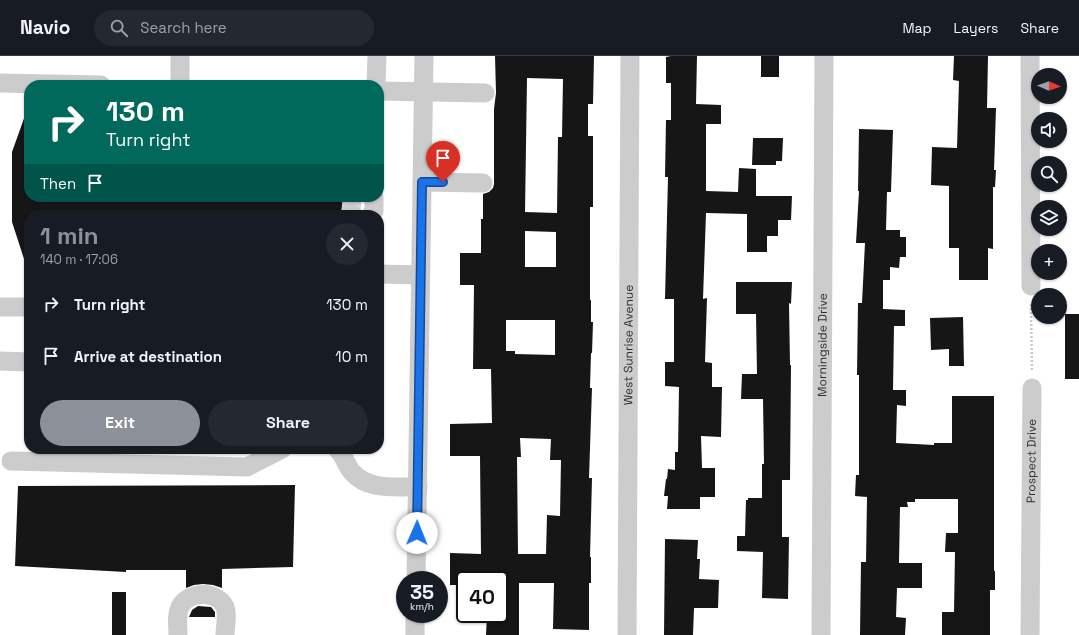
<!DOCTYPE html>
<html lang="en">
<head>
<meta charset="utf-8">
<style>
  body { margin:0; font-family:"Space Grotesk",sans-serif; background:#242831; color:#f1f3f6; height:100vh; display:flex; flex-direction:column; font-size:15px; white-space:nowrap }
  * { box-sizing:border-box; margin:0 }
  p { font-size:13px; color:#9ea1a6 }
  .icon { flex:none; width:22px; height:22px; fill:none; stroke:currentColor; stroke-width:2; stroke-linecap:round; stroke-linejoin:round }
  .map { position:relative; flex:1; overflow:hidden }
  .drawer { position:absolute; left:24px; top:154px; width:360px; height:244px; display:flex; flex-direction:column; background:#171b24; border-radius:16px; box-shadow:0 1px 3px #0004 }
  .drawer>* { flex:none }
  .hud { position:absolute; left:24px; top:24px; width:360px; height:122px; border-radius:16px; box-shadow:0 1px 3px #0004; background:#00695c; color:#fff; overflow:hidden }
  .needle { width:26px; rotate:92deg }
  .controls { position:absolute; left:1031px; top:12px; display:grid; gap:8px }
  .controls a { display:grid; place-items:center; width:36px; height:36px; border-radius:50%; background:#171b24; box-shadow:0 1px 3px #0004; font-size:20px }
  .speed { position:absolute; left:396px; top:515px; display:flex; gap:8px; font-size:20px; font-weight:700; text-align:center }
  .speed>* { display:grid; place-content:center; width:52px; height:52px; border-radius:50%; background:#171b24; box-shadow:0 1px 3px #0004; line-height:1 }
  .speed small { font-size:10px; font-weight:400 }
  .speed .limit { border:2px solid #111; border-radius:6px; background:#fff; color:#111 }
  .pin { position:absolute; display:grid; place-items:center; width:34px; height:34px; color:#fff; margin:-41px -17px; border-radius:50% 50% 50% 0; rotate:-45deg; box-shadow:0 0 4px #0007 }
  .pin .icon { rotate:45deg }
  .me { position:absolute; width:44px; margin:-22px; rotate:1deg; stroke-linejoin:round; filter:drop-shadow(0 0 3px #0008) }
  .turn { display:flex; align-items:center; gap:14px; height:84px; padding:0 16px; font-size:18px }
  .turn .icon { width:52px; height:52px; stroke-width:2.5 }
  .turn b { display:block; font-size:28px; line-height:34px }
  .then { display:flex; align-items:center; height:38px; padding:0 16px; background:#0003; gap:8px; font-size:15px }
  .round { display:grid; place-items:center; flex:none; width:42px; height:42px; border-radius:21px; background:#242831 }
  .overview { display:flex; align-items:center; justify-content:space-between; height:68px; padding:0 16px }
  h1 { font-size:24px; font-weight:600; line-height:30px; color:#8c9099 }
  .action { display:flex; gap:8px; margin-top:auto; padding:8px 16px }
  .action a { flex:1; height:46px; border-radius:24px; background:#8c9099; color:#fff; font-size:16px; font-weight:600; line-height:46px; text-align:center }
  .action a+a { background:#242831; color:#f1f3f6 }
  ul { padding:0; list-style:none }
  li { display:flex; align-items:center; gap:12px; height:52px; padding:0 16px }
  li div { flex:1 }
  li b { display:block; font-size:15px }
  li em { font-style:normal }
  header { display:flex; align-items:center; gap:24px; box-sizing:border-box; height:56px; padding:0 20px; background:#171b24; border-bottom:1px solid #363941 }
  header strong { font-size:19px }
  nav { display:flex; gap:22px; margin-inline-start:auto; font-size:14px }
  .search { width:280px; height:36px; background:#242831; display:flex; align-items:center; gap:10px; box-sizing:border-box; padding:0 14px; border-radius:22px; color:#9ea1a6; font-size:15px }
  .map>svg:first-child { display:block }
</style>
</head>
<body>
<header>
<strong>Navio</strong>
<div class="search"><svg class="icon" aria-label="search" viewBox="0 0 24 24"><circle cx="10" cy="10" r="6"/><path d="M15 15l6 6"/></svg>Search here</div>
<nav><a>Map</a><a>Layers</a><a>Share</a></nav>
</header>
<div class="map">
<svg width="1079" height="579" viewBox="0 0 1079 579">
  <rect width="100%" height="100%" fill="#fff"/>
  <!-- building -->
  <path fill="#161616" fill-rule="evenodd" d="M 495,0 L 594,0 L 593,48 L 588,48 L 588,80 L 593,80 L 593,151 L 590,151 L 590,244 L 591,244 L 591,266 L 593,266 L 592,297 L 591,297 L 590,332 L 592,332 L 589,422 L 592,422 L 590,501 L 591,501 L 591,527 L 589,527 L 589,574 L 553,573 L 554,527 L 519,527 L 519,579 L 486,579 L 487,558 L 499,558 L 499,524 L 465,524 L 465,529 L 450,529 L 450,497 L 481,498 L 480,400 L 450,400 L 450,368 L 492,367 L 491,313 L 473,313 L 474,229 L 460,229 L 460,197 L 481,197 L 481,163 L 483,163 L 483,138 L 489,136 L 493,132 L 494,128 L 494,53 L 496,37 ZM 527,22 L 563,23 L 562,81 L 558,81 L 557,157 L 525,156 ZM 525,175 L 556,176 L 556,211 L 525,211 ZM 506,264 L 555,264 L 555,299 L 515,298 L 515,295 L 506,295 ZM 520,382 L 551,383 L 550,404 L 561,404 L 560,460 L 547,459 L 546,498 L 518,498 L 517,401 L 521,401 Z
    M 671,0 L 697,0 L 696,48 L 721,49 L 721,68 L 706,68 L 706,135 L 738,136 L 739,112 L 756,113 L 756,140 L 792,140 L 791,164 L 778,164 L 778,180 L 767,180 L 767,196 L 747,196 L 747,158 L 706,157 L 703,243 L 707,242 L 705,306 L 712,307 L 712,331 L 722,331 L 721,381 L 701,380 L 702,412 L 715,412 L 715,441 L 700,441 L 700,453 L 667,453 L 668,440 L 664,440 L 666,423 L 667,423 L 668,413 L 675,414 L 675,396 L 678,396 L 679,331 L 665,330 L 665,306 L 674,306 L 674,243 L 665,243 L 668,121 L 665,121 L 666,64 L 671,64 L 671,27 L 666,27 L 666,1 Z
    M 761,0 L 779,0 L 779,21 L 761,21 Z
    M 954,0 L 988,0 L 987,52 L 996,52 L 994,114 L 996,114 L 995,131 L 993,131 L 993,193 L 988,192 L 988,224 L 959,224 L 959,192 L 949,192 L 949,130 L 931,129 L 932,91 L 957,92 L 959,25 L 953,24 Z
    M 27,54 L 29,54 L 29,141 L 344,141 L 344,149 L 342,151 L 341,159 L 29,159 L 29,209 L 26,209 L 12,166 L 12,96 Z
    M 859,73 L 893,74 L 891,136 L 887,136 L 886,174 L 900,174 L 900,181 L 906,181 L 906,201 L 900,201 L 899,212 L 890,211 L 890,224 L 883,224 L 883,253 L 905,254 L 905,270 L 894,270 L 893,334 L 906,334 L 906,350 L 897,349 L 896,387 L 934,389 L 934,387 L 952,387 L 952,340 L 994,340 L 994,515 L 995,515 L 995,534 L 990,534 L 990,579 L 942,579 L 942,556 L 954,556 L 955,496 L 945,496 L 946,477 L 958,477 L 958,443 L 915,443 L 915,446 L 907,446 L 908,451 L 900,451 L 899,507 L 922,507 L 922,532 L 897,532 L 896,561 L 906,562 L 905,579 L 860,579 L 861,506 L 866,506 L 867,441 L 855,440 L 856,419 L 859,419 L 859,319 L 857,319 L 858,247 L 862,247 L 865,187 L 856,187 L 859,135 L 858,135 Z
    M 753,82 L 783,82 L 782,105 L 776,105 L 776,109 L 752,109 Z
    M 736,226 L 792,226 L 791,248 L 789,247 L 790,309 L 791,309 L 790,424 L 782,424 L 782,481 L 789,481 L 788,543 L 762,542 L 763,496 L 737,495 L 737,480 L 745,480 L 746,444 L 748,444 L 748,442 L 762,442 L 762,408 L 764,408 L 763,343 L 741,343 L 742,318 L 757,318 L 756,258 L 736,258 Z
    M 1065,258 L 1079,258 L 1079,323 L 1065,323 Z
    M 963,261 L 964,310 L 949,310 L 949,293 L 931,294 L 930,262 Z
    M 295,429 L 293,511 L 222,513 L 222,532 L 213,529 L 203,528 L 194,529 L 186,532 L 186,514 L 126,514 L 126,516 L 15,510 L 18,430 Z
    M 665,483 L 698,484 L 697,503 L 700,503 L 699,523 L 719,524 L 718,552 L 694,552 L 693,579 L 664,579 Z
    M 112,536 L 126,536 L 126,579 L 112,579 Z
    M 198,550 L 211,551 L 215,556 L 215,561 L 189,561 L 192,554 Z"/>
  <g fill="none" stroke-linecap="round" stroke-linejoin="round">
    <!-- minor-tunnel -->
    <path stroke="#d5d5d5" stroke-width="19" stroke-dasharray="19 10" stroke-linecap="butt" d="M 351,157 L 352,141"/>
    <!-- path -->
    <path stroke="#c9c9c9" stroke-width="2.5" stroke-dasharray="2 2" stroke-linecap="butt" d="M 1031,248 L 1032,315"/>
    <!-- minor -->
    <g stroke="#ccc" stroke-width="19">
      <path d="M 1030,0 L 1031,230"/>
      <path d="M 0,27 L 101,29"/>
      <path d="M 180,29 L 180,0"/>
      <path d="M 376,29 L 377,0"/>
      <path d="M 379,35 L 485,37"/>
      <path d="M 422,126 L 483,127"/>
      <path d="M 351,157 L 352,159"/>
      <path d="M 371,159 L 374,155 L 374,141"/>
      <path d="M 379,218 L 420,219"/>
      <path d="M 0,251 L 29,251"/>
      <path d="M 0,305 L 29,306"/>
      <path d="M 337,393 C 344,399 346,409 352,416 C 368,435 396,430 418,431"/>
      <path d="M 11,405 L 247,411 L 282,393"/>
      <path d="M 416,524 L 424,0"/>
      <path d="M 178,579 C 178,570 176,559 180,551 C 188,535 217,534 225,551 C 228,559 225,571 225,579"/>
      <path d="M 415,579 L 415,558"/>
      <path id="s1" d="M 627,579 L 630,0"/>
      <path id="s2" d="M 821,579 L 824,0"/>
      <path id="s3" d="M 1030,579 L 1032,332"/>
    </g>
  </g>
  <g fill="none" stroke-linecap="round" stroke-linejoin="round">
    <!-- route casing -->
    <g stroke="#114b97" stroke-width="10">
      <path id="route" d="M 417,477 L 422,126 L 443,126"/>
    </g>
    <!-- route -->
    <use href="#route" stroke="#1a73e8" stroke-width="7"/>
  </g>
  <g text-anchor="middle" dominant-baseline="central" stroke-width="4" stroke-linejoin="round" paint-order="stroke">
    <!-- street labels -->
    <g font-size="12" fill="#2f2f2f" stroke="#fff">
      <text stroke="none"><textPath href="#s1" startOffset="290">West Sunrise Avenue</textPath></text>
      <text stroke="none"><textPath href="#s2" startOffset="290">Morningside Drive</textPath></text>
      <text stroke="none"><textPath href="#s3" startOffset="174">Prospect Drive</textPath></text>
    </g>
  </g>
</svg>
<div class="controls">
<a><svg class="needle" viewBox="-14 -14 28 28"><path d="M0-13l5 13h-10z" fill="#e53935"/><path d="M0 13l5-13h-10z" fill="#9ea1a6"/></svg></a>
<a><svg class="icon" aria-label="sound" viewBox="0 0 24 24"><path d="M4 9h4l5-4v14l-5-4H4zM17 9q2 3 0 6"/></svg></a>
<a><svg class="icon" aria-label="search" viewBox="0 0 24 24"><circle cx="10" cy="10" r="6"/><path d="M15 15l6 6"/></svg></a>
<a><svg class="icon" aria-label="layers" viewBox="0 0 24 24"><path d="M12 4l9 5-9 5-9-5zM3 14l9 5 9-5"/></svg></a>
<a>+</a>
<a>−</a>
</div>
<div class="speed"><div>35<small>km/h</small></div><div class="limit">40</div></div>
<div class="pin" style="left:443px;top:126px;background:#d93025"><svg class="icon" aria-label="arrive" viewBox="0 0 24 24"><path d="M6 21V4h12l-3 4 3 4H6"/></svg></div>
<svg class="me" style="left:417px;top:477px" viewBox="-20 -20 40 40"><circle r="19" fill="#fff"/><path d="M0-13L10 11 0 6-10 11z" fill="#1a73e8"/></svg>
<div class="hud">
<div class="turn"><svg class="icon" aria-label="right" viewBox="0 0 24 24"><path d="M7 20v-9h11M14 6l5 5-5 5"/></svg><div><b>130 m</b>Turn right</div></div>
<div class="then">Then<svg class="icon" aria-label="arrive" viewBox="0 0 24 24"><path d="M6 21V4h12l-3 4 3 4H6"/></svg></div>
</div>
<section class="drawer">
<div class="overview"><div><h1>1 min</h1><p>140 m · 17:06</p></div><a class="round"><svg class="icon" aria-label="close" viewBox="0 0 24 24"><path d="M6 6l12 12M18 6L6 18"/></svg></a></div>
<ul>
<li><svg class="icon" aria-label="right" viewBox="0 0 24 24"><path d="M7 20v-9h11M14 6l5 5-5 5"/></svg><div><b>Turn right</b></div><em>130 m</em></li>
<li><svg class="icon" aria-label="arrive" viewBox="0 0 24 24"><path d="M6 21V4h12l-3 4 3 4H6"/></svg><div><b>Arrive at destination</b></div><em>10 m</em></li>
</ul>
<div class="action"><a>Exit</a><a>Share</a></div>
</section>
</div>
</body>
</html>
